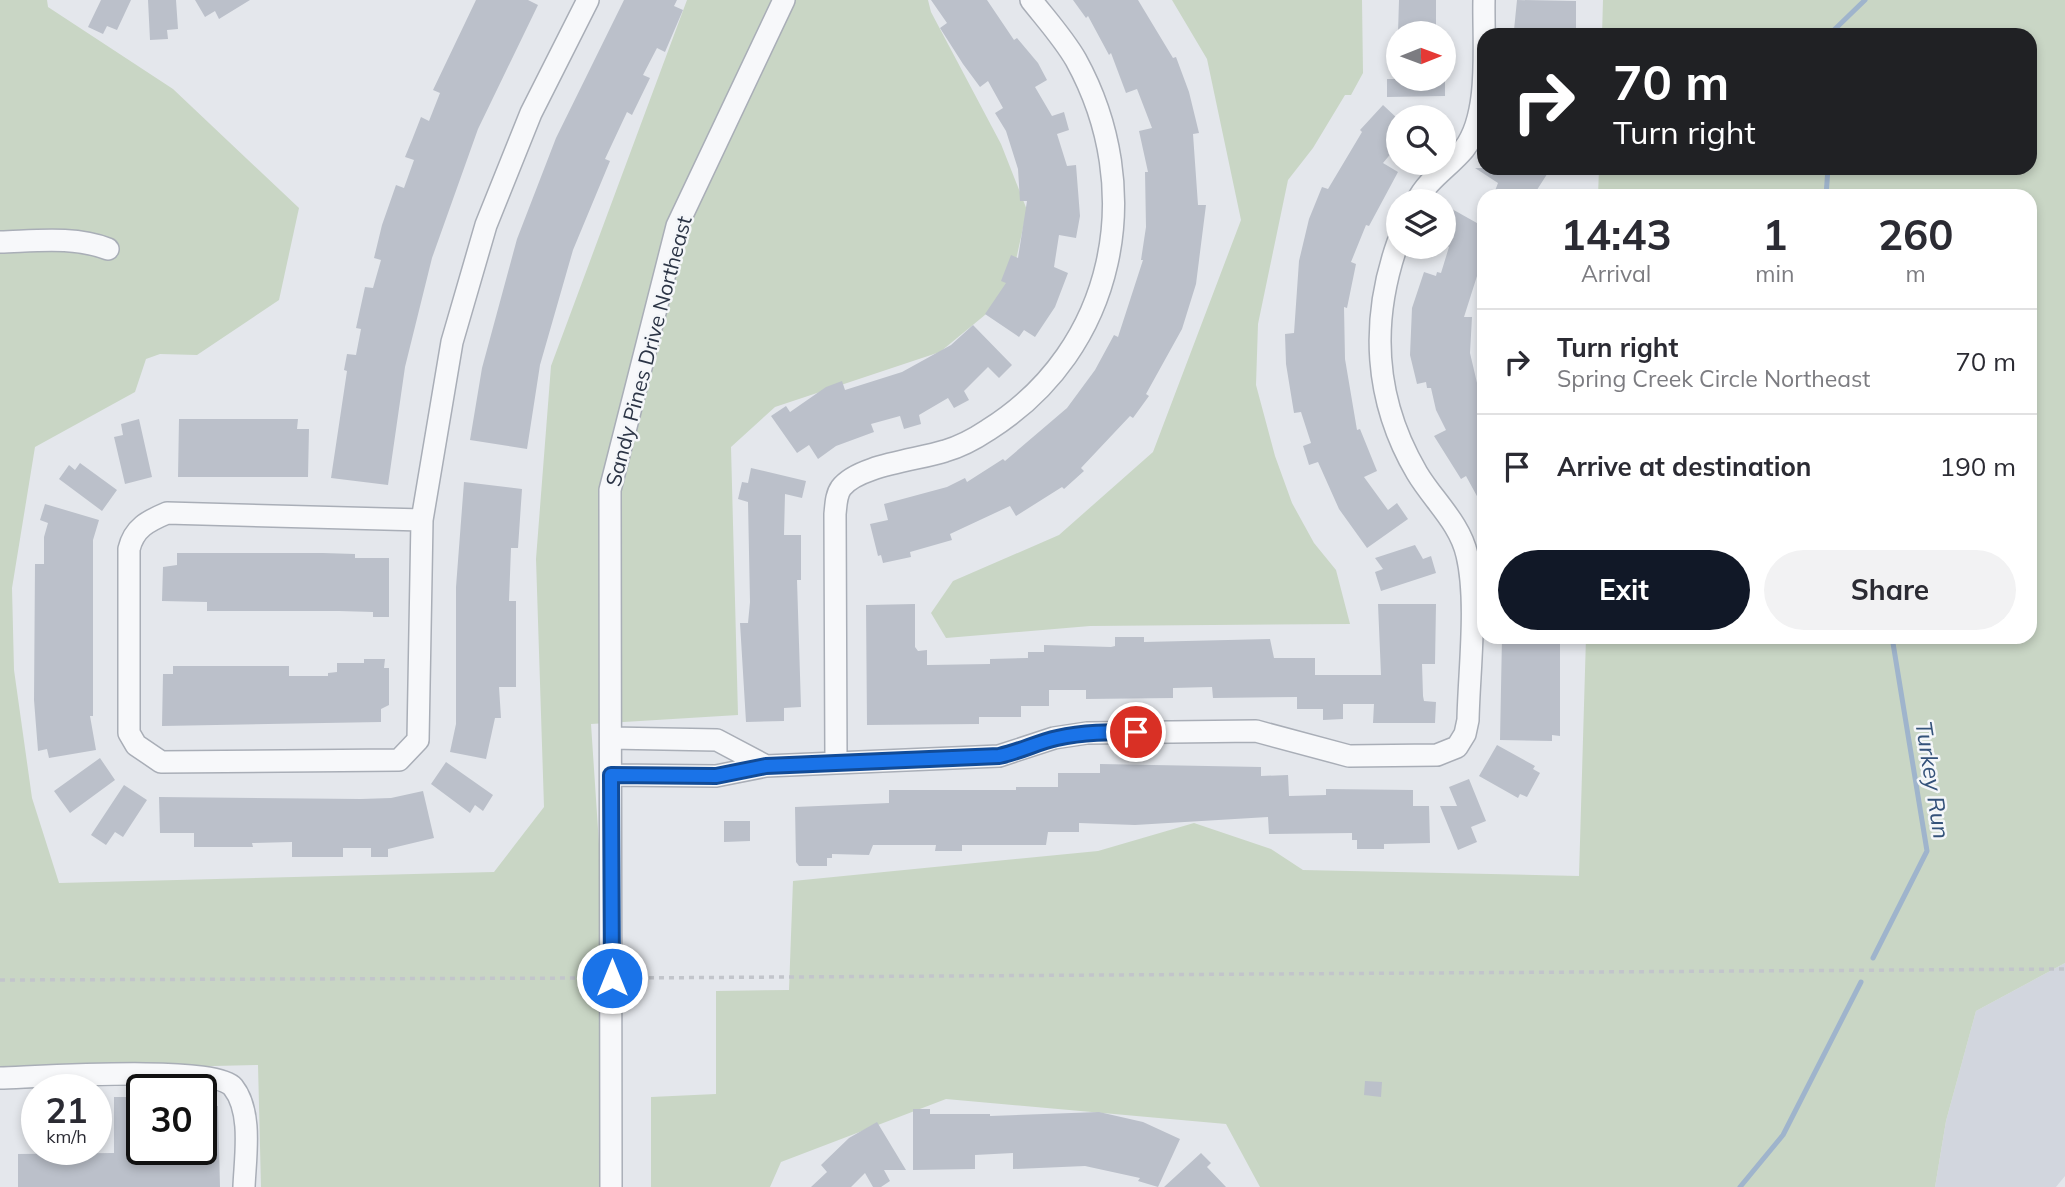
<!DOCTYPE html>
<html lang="en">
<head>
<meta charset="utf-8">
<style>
  body { margin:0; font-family:Mulish,sans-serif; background:#f2f2f3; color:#2b2b33; height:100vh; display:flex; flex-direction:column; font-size:26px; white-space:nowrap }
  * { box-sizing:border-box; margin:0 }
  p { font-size:23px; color:#7c7c81 }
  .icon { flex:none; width:38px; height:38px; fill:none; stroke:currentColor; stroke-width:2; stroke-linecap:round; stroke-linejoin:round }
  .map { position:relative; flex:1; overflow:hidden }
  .details { position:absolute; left:1477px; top:189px; width:560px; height:455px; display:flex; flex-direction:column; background:#fff; border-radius:21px; box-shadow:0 4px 10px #0003 }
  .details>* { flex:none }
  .top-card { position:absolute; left:1477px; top:28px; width:560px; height:147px; border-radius:21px; box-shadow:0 4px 10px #0003; background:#202124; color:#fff; overflow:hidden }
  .needle { width:46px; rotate:89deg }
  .tools { position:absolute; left:1386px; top:21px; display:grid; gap:14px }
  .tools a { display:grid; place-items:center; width:70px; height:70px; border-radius:50%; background:#fff; box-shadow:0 4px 10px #0003; font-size:35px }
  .speed { position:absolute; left:21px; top:1074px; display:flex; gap:14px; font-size:35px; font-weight:700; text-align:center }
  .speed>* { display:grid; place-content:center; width:91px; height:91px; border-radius:50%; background:#fff; box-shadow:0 4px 10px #0003; line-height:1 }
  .speed small { font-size:18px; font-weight:400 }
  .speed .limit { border:4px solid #111; border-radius:10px; background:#fff; color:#111 }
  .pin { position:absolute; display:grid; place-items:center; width:60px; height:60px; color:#fff; margin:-30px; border:4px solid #fff; border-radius:50%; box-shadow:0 2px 7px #0007 }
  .me { position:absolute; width:77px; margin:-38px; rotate:0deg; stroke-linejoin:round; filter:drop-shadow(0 0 5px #0008) }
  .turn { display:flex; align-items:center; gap:24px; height:147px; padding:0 21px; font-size:32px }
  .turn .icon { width:91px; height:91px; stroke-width:2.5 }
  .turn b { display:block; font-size:49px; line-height:60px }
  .eta { display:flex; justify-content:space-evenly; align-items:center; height:119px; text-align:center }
  .eta b { font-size:42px; font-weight:700; line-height:49px }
  .button { display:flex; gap:14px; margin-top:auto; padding:14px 21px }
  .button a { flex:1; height:80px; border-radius:42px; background:#111827; color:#fff; font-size:28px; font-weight:700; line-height:80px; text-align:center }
  .button a+a { background:#f2f2f3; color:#2b2b33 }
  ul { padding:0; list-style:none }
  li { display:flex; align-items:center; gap:21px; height:105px; padding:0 21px; border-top:2px solid #e1e1e2 }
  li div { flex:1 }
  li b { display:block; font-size:26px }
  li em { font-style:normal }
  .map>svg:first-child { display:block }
</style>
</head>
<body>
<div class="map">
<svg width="2065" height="1187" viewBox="0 0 2065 1187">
  <rect width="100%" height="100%" fill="#e4e7ec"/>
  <!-- built -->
  <path fill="#d2d6de" d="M 2065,963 L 2065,1176 L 2056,1187 L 1935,1187 L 1946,1121 L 1976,1011 Z"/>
  <!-- green -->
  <path fill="#c9d6c5" d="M 0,0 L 47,0 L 48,7 L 173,89 L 299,208 L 279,300 L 197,355 L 160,354 L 146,359 L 135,392 L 35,447 L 12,588 L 14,670 L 32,798 L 59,883 L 494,872 L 544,807 L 536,559 L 551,366 L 687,0 L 928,0 L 931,12 L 1001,144 L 1027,210 L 1008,296 L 940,352 L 775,407 L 731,447 L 738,715 L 591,724 L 601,874 L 600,1187 L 261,1187 L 258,1065 L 0,1071 Z
    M 1172,0 L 1362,0 L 1363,73 L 1351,95 L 1345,95 L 1313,148 L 1288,180 L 1258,324 L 1256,385 L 1275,456 L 1292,503 L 1314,543 L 1336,570 L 1350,624 L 1090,626 L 946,638 L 931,613 L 953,581 L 1059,535 L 1153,452 L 1241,220 L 1207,59 Z
    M 1603,0 L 2065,0 L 2065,963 L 1976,1011 L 1946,1121 L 1935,1187 L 1260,1187 L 1226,1124 L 946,1099 L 781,1162 L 770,1187 L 651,1187 L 651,1097 L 716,1094 L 716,991 L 789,990 L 793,881 L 1098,851 L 1194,823 L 1271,849 L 1303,870 L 1579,876 L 1586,637 L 2030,637 L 2030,196 L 1598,196 L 1599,168 L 2030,168 L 2030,35 L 1602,35 Z"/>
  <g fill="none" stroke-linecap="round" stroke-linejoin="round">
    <!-- stream -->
    <path stroke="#9fb4cc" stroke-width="5" d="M 1834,35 L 1834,30 L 1865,0
      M 1826,196 L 1828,168
      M 1873,958 L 1927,851 L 1892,637
      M 1740,1187 L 1783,1135 L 1861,982"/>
  </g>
  <!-- building -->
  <path fill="#bbc0ca" d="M 101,0 L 131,0 L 117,30 L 107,26 L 103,34 L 88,27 Z
    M 148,0 L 176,0 L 178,29 L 167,30 L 168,39 L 150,40 Z
    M 195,0 L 250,0 L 219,19 L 215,11 L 205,17 Z
    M 476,0 L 528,0 L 538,5 L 478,129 L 432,258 L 405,367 L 388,485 L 331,478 L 347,371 L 344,370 L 347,354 L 356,355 L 361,329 L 356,328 L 365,287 L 373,288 L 381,260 L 374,258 L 382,225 L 396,185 L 404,188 L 414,160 L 405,157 L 412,140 L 421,117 L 429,121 L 440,93 L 433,90 Z
    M 624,0 L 677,0 L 674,6 L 683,10 L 665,52 L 657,48 L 643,75 L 650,78 L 632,115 L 627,112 L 605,159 L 610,161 L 573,250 L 540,365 L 527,449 L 470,440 L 482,368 L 517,239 L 556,138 Z
    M 931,0 L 987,0 L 1014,40 L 1017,38 L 1038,63 L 1047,80 L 1035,87 L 1052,116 L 1064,112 L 1069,130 L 1057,134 L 1067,166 L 1076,165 L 1080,216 L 1076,238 L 1059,235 L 1054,267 L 1068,273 L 1055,307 L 1035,337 L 1024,330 L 1019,337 L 985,314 L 1006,283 L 1001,281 L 1011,255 L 1018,258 L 1027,201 L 1020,201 L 1018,169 L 1006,131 L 995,113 L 1003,108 L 988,81 L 980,87 L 963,64 L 940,28 L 947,23 Z
    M 1073,0 L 1138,0 L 1173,58 L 1176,57 L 1189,92 L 1199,133 L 1193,134 L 1198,205 L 1206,205 L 1196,284 L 1182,329 L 1146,394 L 1149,396 L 1133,418 L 1130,416 L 1081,468 L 1084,471 L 1064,489 L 1062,487 L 1016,516 L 1010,506 L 950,534 L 952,540 L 910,552 L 911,557 L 883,563 L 881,555 L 878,556 L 870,524 L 888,520 L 884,504 L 947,487 L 965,478 L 967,482 L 1003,459 L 1005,461 L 1067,408 L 1095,370 L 1114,335 L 1118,337 L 1143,260 L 1141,260 L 1146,227 L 1145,172 L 1148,172 L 1139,131 L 1152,128 L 1137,89 L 1126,93 L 1111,53 L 1109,55 L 1088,16 L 1086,18 Z
    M 1399,0 L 1436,0 L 1436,33 L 1398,33 Z
    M 1517,0 L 1576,1 L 1576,28 L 1514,30 Z
    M 1387,79 L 1445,79 L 1445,96 L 1387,97 Z
    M 1383,105 L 1398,119 L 1398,145 L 1383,163 L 1398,172 L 1369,226 L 1366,225 L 1351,262 L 1356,264 L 1347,308 L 1344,307 L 1345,359 L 1357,430 L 1360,429 L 1377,471 L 1364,477 L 1388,510 L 1397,503 L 1408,519 L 1367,548 L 1339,509 L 1318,462 L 1309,465 L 1303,446 L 1311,443 L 1301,412 L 1294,413 L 1286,364 L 1285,334 L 1294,333 L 1299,261 L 1309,219 L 1322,187 L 1328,189 L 1362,132 L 1360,130 Z
    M 1475,168 L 1551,168 L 1533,196 L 1493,196 L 1498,183 Z
    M 1452,209 L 1484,227 L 1484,254 L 1464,317 L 1472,317 L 1470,353 L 1481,400 L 1484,399 L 1484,509 L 1466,476 L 1461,479 L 1434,436 L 1446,430 L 1436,410 L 1431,388 L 1427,388 L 1426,382 L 1417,384 L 1410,355 L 1412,308 L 1424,272 L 1436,276 L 1437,272 L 1441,273 L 1449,247 L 1444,243 L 1444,223 Z
    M 973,325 L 1012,365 L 999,378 L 988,367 L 964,391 L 969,400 L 954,408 L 948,398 L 919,415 L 921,424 L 904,429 L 900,416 L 871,424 L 874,432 L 836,446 L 818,459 L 809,445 L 797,453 L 771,416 L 786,406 L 790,412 L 826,387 L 842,381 L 845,390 L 902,372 L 951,345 Z
    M 139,419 L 152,477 L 125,484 L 114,437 L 123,435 L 121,424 Z
    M 179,419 L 298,419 L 297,429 L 309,429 L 308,477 L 178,477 Z
    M 80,463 L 117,490 L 102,511 L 59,479 L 69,465 L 75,470 Z
    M 751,468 L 806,481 L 802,498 L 785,494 L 784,535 L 801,535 L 801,580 L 797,580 L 801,707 L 784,708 L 784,721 L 746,722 L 740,623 L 748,623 L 750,602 L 748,502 L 738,499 L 742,482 L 748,483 Z
    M 464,482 L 522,489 L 518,548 L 511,548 L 509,601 L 516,601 L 516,687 L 499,687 L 501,718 L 495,718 L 486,759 L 450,752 L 456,724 L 456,587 Z
    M 45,504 L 99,520 L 93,540 L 93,716 L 90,716 L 96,750 L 49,758 L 47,749 L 38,751 L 34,700 L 35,564 L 44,564 L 44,537 L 48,523 L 40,520 Z
    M 1415,545 L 1423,559 L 1431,556 L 1436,573 L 1381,591 L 1375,572 L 1383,569 L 1375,558 Z
    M 177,553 L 323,553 L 355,554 L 355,558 L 389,558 L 389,617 L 373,617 L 373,612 L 339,611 L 207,611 L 207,602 L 162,601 L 163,567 L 177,565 Z
    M 915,604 L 915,647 L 918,651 L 927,650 L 927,665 L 990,664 L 990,659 L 1028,658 L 1028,652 L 1044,652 L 1044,645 L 1111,647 L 1115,646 L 1115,637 L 1144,637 L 1144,642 L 1270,639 L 1274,658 L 1315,658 L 1315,675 L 1381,675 L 1378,604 L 1436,604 L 1435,664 L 1422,664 L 1423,696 L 1424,701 L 1436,702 L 1435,723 L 1373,723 L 1374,704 L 1343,704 L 1343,719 L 1323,720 L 1323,709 L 1297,709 L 1297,697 L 1213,698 L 1212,687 L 1173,688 L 1173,698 L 1086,699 L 1086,690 L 1049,690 L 1049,706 L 1021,706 L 1021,717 L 979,717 L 979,724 L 867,725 L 866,605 Z
    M 1502,637 L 1560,637 L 1560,736 L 1552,735 L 1552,741 L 1500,740 Z
    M 364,659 L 385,659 L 384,668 L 389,668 L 389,705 L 381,709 L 381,722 L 162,726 L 163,674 L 173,674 L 173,666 L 289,666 L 289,676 L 328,676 L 328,673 L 337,672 L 337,663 L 364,663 Z
    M 1497,745 L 1535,766 L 1533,769 L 1540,773 L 1527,797 L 1520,794 L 1518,798 L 1479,776 Z
    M 100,758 L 115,780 L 70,813 L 54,791 Z
    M 446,762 L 493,795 L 483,811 L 475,805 L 470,813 L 431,784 Z
    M 1100,764 L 1261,767 L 1261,776 L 1288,775 L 1289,796 L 1326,795 L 1326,789 L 1413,790 L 1413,806 L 1429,806 L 1430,843 L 1384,844 L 1384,849 L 1357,849 L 1357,840 L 1352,840 L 1352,833 L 1269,834 L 1268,817 L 1135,825 L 1079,823 L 1079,832 L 1048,832 L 1046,845 L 962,845 L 962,851 L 935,851 L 936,845 L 873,845 L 869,855 L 832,854 L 832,858 L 827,858 L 827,866 L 799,866 L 796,862 L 795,807 L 889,803 L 889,790 L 1016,790 L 1016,787 L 1058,787 L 1058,773 L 1100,773 Z
    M 1469,779 L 1486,821 L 1471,827 L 1477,842 L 1458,850 L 1440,806 L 1457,806 L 1449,787 Z
    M 124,785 L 147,800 L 123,837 L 115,832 L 106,845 L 91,835 Z
    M 423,791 L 434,838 L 388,849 L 388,857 L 371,857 L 371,848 L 343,848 L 343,857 L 292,857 L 292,842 L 252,843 L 253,847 L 194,847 L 194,833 L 160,833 L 159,797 L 361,799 L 391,798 Z
    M 724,821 L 750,821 L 750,841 L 724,842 Z
    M 1365,1081 L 1382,1082 L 1381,1097 L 1364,1095 Z
    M 114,1097 L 142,1097 L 142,1150 L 148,1150 L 148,1155 L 201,1155 L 201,1106 L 218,1106 L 220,1187 L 18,1187 L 18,1154 L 114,1153 Z
    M 913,1109 L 930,1109 L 930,1114 L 990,1114 L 990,1116 L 1099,1112 L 1143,1122 L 1180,1139 L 1158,1187 L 1138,1181 L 1140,1178 L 1085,1166 L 1013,1169 L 1013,1153 L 975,1155 L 975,1169 L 913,1170 Z
    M 877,1122 L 906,1170 L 884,1170 L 890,1181 L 881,1187 L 873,1187 L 865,1173 L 851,1187 L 811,1187 L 827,1172 L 821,1165 L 849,1138 Z
    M 1201,1153 L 1211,1163 L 1207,1167 L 1226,1187 L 1164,1187 Z"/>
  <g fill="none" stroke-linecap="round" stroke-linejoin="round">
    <!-- minor casing -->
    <g stroke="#a9aeb7" stroke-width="24">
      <path id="minor" d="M 1417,201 C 1427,180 1449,167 1464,149 C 1491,114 1483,43 1484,0
        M 0,242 C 36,241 74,236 108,249
        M 422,520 L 167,513 C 148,521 134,528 129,549 L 129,733 L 136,745 L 161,762 L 399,760 L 418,740 L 422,520 L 452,342 L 486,225 L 531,113 L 588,0
        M 611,738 L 717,740 L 766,766
        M 836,762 L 835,514 C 836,505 836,495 841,488 C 858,465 918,460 945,451 C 959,447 976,438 988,430 C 1117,349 1147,189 1076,60 C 1064,39 1046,19 1031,0
        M 611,775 L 716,776 L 766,766 L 999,756 L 1054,738 L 1087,733 L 1256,731 L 1349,756 L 1437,755 L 1457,747 L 1465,734 L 1468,720 C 1469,671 1478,601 1467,555 C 1460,523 1433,500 1417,473 C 1374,400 1370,321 1398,242
        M 0,1078 C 37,1077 214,1065 233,1087 C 253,1112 245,1158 244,1187
        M 611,1187 L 610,490 L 677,226 L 784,0"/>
    </g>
    <!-- path -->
    <path stroke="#c2c5cb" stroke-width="3.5" stroke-dasharray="5 5" stroke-linecap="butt" d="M 629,978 L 2065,969
      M 0,980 L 593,978"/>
    <!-- minor -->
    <use href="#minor" stroke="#f7f8fa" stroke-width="21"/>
  </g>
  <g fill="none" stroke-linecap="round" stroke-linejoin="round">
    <!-- route casing -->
    <g stroke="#114b97" stroke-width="18">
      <path id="route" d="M 612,978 L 611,775 L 716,776 L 766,766 L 999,756 C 1019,752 1038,742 1057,738 C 1084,732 1109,732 1136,732"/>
    </g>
    <!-- route -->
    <use href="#route" stroke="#1a73e8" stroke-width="12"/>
  </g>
  <g text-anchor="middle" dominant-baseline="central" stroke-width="5" stroke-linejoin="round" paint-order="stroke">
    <!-- street labels -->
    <g font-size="21" fill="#2b3445" stroke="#f4f6f9">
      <text transform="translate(648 351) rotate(-75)">Sandy Pines Drive Northeast</text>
    </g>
    <!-- water labels -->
    <g font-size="23" font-style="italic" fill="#34527a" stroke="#f4f6f9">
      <text transform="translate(1933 780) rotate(81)">Turkey Run</text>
    </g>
  </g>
</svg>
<div class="tools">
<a><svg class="needle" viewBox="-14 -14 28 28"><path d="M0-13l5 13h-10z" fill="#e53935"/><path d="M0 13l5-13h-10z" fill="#7c7c81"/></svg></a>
<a><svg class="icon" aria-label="search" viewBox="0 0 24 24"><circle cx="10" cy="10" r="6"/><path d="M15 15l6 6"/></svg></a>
<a><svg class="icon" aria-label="layers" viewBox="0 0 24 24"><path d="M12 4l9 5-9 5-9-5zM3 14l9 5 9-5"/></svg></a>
</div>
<div class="speed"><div>21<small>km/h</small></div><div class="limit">30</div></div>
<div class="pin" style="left:1136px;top:732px;background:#d93025"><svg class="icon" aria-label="arrive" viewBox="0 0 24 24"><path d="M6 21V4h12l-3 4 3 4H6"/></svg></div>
<svg class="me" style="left:612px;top:978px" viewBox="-20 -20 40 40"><circle r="17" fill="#1a73e8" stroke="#fff" stroke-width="3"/><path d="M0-11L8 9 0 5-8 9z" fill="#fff"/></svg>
<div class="top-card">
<div class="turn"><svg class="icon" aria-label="right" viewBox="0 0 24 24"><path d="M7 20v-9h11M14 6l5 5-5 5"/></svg><div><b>70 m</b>Turn right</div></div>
</div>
<section class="details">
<div class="eta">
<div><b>14:43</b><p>Arrival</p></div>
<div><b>1</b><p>min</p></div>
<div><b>260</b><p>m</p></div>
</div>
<ul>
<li><svg class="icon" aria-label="right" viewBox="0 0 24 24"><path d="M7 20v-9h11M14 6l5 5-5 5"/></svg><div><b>Turn right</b><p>Spring Creek Circle Northeast</p></div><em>70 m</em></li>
<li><svg class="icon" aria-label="arrive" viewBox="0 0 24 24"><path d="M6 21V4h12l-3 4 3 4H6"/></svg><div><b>Arrive at destination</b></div><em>190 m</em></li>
</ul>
<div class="button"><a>Exit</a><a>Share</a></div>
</section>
</div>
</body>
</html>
